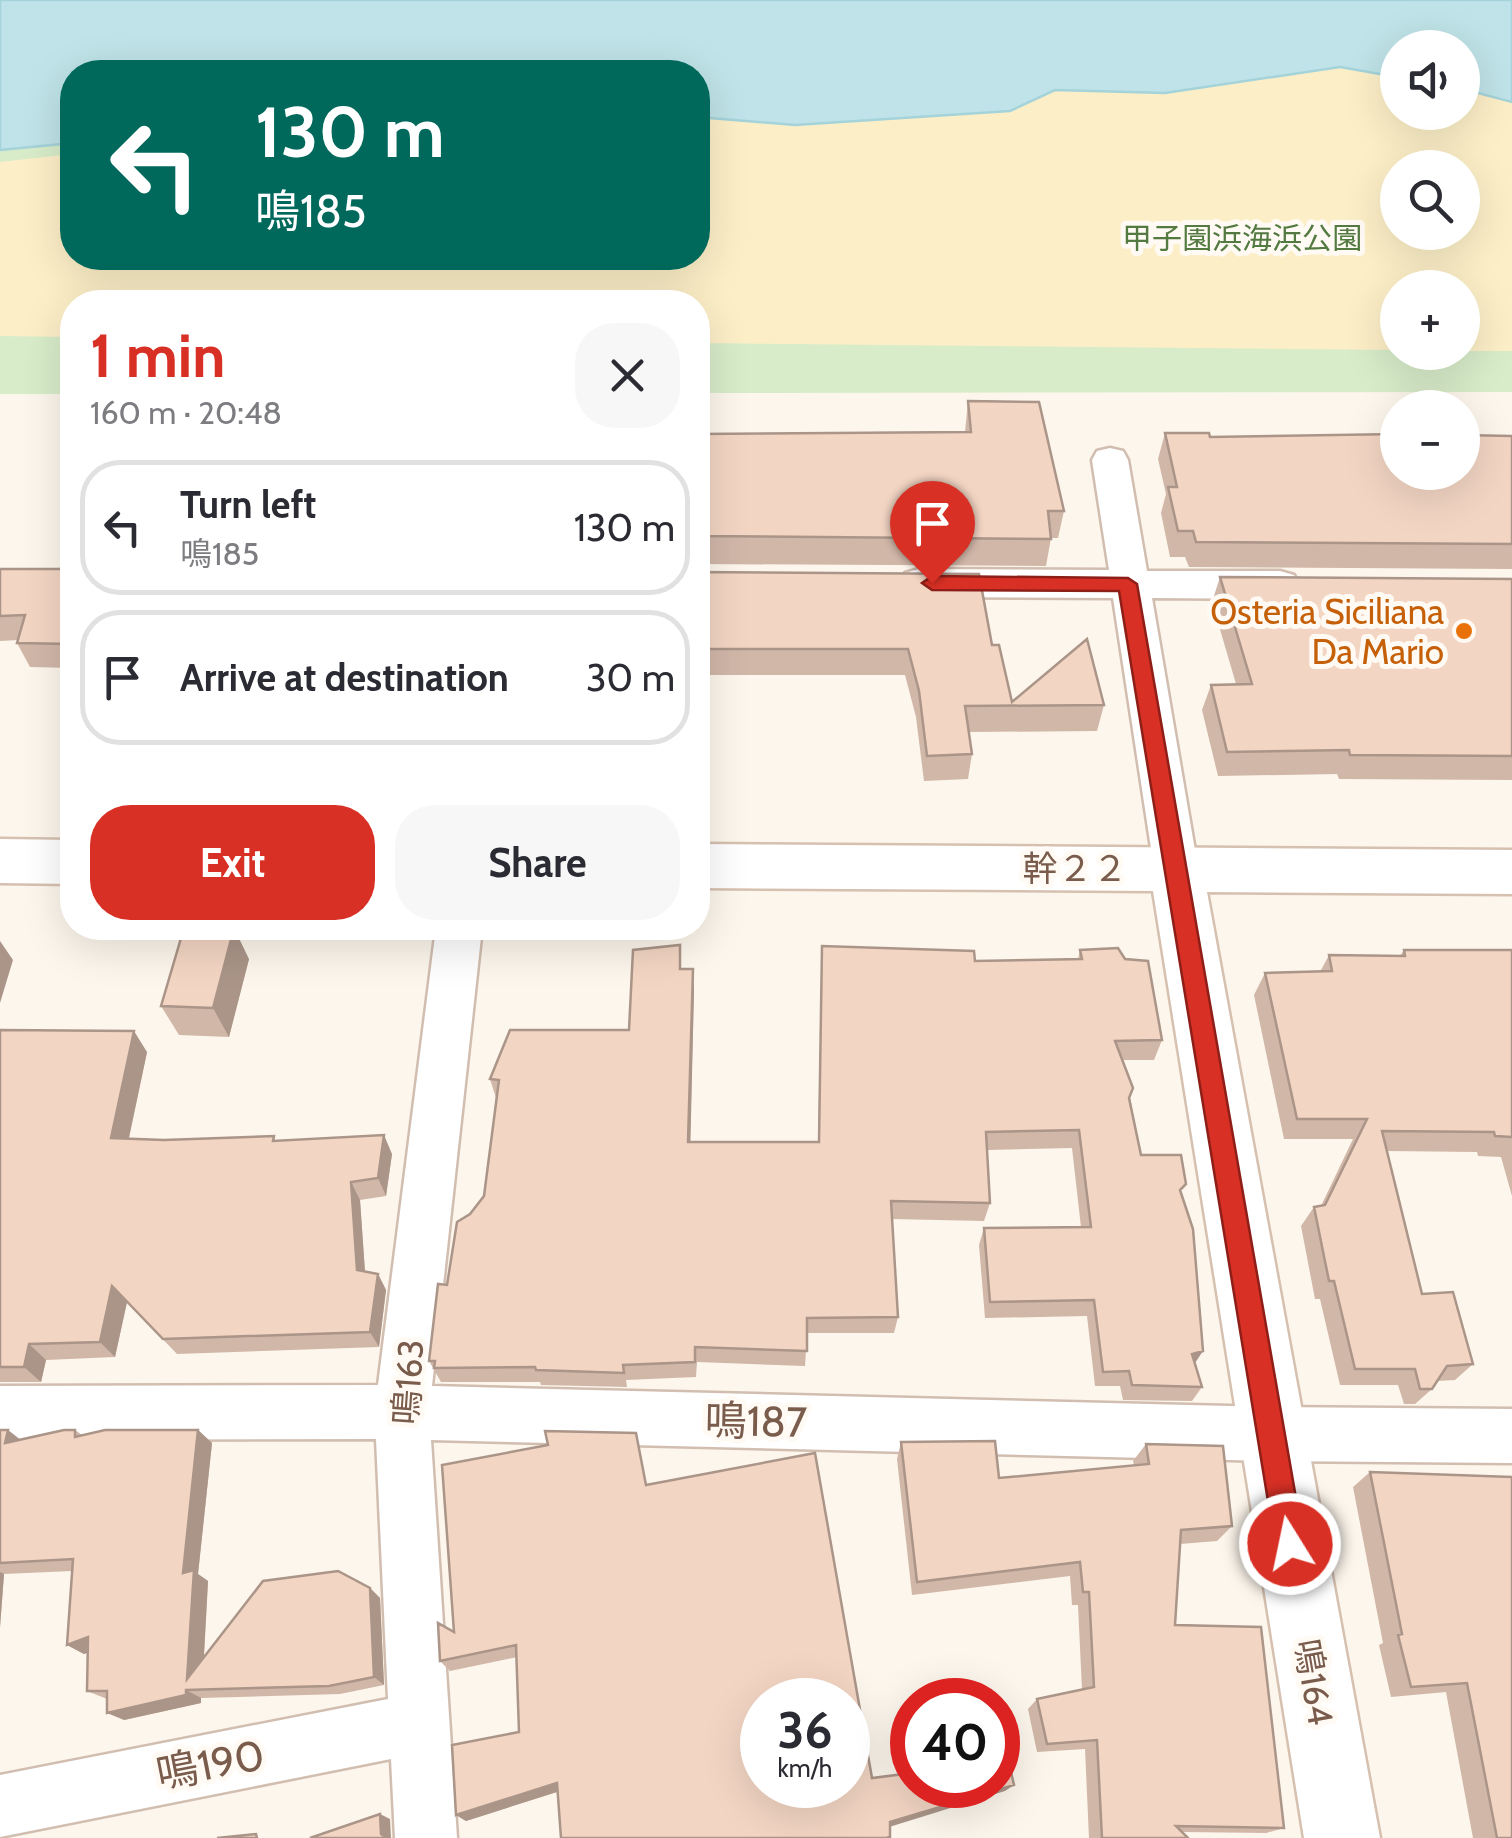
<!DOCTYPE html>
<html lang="en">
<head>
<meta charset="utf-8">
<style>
  body { margin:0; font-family:Cabin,"Noto Sans JP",sans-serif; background:#f7f7f7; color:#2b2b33; height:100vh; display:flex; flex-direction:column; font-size:38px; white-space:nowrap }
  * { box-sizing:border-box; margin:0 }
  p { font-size:32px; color:#7c7c81 }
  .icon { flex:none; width:55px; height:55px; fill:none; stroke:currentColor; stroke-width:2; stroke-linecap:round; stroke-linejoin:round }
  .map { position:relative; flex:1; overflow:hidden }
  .panel { position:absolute; left:60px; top:290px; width:650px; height:650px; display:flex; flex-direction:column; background:#fff; border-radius:40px; box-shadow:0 10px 40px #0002 }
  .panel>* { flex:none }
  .banner { position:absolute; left:60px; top:60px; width:650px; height:210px; border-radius:40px; box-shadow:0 10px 40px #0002; background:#00695c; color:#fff; overflow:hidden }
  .tools { position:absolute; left:1380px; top:30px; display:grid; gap:20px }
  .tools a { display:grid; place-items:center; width:100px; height:100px; border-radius:50%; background:#fff; box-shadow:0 10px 40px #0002; font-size:50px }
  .speed { position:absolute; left:740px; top:1678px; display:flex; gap:20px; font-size:50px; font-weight:700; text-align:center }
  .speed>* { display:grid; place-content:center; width:130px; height:130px; border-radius:50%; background:#fff; box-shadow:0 10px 40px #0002; line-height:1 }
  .speed small { font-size:25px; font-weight:400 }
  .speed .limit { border:15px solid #d22; background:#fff; color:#111 }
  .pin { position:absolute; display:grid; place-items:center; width:85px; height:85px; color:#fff; margin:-102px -42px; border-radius:50% 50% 50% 0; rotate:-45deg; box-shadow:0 0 10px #0007 }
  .pin .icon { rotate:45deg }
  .me { position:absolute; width:110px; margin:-55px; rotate:350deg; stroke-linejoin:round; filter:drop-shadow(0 0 8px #0008) }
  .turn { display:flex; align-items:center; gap:35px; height:210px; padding:0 30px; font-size:45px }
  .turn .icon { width:130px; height:130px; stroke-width:2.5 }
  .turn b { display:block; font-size:70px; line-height:85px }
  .round { display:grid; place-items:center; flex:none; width:105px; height:105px; border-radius:40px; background:#f7f7f7 }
  .head { display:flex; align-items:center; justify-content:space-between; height:170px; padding:0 30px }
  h1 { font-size:60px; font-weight:700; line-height:75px; color:#d93025 }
  .primary-button { display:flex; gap:20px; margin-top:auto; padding:20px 30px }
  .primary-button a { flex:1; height:115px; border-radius:40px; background:#d93025; color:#fff; font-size:40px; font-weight:700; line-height:115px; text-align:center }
  .primary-button a+a { background:#f7f7f7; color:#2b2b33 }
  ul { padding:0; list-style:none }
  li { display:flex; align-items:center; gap:30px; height:135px; margin:0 20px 15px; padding:0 10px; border:5px solid #e1e1e2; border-radius:40px }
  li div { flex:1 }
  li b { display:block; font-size:38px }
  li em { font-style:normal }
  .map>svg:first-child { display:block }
</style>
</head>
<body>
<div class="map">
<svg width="1512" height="1838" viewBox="0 0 1512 1838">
  <rect width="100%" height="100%" fill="#fdf6ec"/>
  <!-- green -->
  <path fill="#d8ecc9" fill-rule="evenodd" d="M 1340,67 L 1397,77 L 1398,112 L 1462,112 L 1463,89 L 1512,102 L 1512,392 L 698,393 L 698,302 L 72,302 L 72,394 L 0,394 L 0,150 L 72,143 L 72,258 L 698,258 L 698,117 L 795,125 L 1010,111 L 1055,90 L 1165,93 ZM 1398,168 L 1462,168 L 1462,232 L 1398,232 ZM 1398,288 L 1462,288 L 1462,352 L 1398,352 Z"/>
  <!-- sand -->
  <path fill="#fcefc7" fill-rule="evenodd" d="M 1340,67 L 1397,77 L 1398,112 L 1462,112 L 1463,89 L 1512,102 L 1512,351 L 1463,351 L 1462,288 L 1398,288 L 1397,350 L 698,343 L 698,302 L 72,302 L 72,337 L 0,336 L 0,162 L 72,154 L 72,258 L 698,258 L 698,117 L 795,125 L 1010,111 L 1055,90 L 1165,93 ZM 1398,168 L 1462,168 L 1462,232 L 1398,232 Z"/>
  <!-- water -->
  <path fill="#bfe3e8" stroke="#a5d3da" stroke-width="2.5" d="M 0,0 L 1512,0 L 1512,102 L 1463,89 L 1462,48 L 1398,48 L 1397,77 L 1340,67 L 1165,93 L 1055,90 L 1010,111 L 795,125 L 698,117 L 698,72 L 72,72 L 72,143 L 0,150 Z"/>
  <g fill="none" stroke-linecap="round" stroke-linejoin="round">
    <!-- street casing -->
    <g stroke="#d1beb0" stroke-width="5">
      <path id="street" d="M 1110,448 L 1123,451 L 1128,460 L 1147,571 L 1280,571 L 1294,575 L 1299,585 L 1294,595 L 1280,599 L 1152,598 L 1198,868 L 1192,881 L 1176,886 L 1160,881 L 1154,868 L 1113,598 L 919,597 L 905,593 L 900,583 L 905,573 L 919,569 L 1109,570 L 1092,460 L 1097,451 Z
        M 436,928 L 482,928 L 432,1386 L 1270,1407 L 1512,1409 L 1512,1463 L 1270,1461 L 431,1440 L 457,1838 L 395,1838 L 391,1759 L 0,1837 L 0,1775 L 388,1699 L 376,1439 L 0,1440 L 0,1386 L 378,1385 Z"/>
    </g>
    <!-- secondary casing -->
    <g stroke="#d6c0b0" stroke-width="5">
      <path id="secondary" d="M 0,839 L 72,840 L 72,884 L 0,883 Z
        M 698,844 L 1512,850 L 1512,894 L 1207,892 L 1380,1838 L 1304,1838 L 1153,891 L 698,888 Z"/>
    </g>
    <!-- street -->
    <use href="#street" fill="#fff" fill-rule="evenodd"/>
    <!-- secondary -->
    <use href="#secondary" fill="#fff" fill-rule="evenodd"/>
  </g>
  <!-- wall -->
  <path fill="#d1b7a8" d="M 968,401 L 1064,511 L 1058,538 L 1051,538 L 1046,566 L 698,564 L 698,434 L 965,432 Z
    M 1165,433 L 1210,437 L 1512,436 L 1512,569 L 1189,567 L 1185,557 L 1170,557 L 1161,513 L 1166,494 L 1158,459 Z
    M 72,565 L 72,668 L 30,667 L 17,643 L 18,640 L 0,641 L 0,569 L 60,569 Z
    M 698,572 L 992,645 L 1012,702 L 1104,705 L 1097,731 L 969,732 L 972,754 L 968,779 L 924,781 L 916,717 L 905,675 L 698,675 Z
    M 1220,577 L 1512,579 L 1512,780 L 1339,779 L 1337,774 L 1218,776 L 1202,710 L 1211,685 L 1236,684 L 1212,602 Z
    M 822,946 L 975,961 L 1078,959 L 1080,950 L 1162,1040 L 1154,1060 L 1123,1060 L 1141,1155 L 1181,1194 L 1194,1363 L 1202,1387 L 1192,1401 L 1123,1400 L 1120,1386 L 1095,1386 L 1087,1316 L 985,1318 L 979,1245 L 984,1228 L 1081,1227 L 1072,1148 L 987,1150 L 990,1203 L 984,1221 L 892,1219 L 898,1317 L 894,1333 L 807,1333 L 805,1366 L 697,1362 L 696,1377 L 626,1380 L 627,1387 L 541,1385 L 540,1382 L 441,1382 L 429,1361 L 447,1285 L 470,1214 L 484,1196 L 496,1098 L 490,1079 L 629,1030 L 681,969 L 693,969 L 694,990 L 690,1142 L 818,1142 Z
    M 1404,950 L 1512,950 L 1512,1196 L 1501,1157 L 1478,1156 L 1477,1152 L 1387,1151 L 1422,1294 L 1473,1364 L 1455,1380 L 1437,1381 L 1432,1389 L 1415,1404 L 1404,1404 L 1398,1385 L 1340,1385 L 1320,1299 L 1315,1299 L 1301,1226 L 1314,1207 L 1321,1206 L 1353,1139 L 1284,1139 L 1254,995 L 1265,973 L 1320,972 L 1329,955 L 1400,956 Z
    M 249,959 L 229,1037 L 179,1035 L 161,1006 Z
    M 0,1030 L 147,1052 L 129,1138 L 164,1140 L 276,1140 L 392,1154 L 386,1196 L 360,1200 L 365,1271 L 378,1274 L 386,1290 L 379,1347 L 177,1354 L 127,1302 L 115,1357 L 46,1360 L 41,1382 L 0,1382 Z
    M 0,1430 L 21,1440 L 75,1430 L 82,1435 L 198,1430 L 212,1443 L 198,1574 L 208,1581 L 204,1658 L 370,1588 L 380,1598 L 384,1685 L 340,1694 L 201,1698 L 201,1703 L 124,1720 L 107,1699 L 87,1691 L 88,1652 L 84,1654 L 67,1645 L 72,1571 L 4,1574 L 0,1627 Z
    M 901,1442 L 999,1478 L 1134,1465 L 1133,1461 L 1146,1444 L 1232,1526 L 1217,1541 L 1180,1544 L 1175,1625 L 1284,1828 L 1266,1833 L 1182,1832 L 1188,1838 L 1089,1838 L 1085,1749 L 1037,1752 L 1028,1709 L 1037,1699 L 1082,1690 L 1078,1605 L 1072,1605 L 1070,1576 L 912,1595 L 897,1459 Z
    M 1370,1472 L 1512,1477 L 1512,1838 L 1473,1838 L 1446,1692 L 1391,1697 L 1379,1645 L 1383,1643 L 1353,1487 Z
    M 646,1485 L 872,1778 L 1005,1791 L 557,1792 L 466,1821 L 456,1815 L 519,1732 L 517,1657 L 450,1671 L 440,1661 Z"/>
  <!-- shaded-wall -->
  <path fill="#aa9588" d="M 234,928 L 249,959 L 229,1037 L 213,1008 Z
    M 0,941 L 13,960 L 0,1003 Z
    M 693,969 L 694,990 L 690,1160 L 688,1142 Z
    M 134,1031 L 147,1052 L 125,1156 L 111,1138 Z
    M 384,1135 L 392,1154 L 386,1196 L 378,1178 Z
    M 351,1182 L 360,1200 L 366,1287 L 357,1270 Z
    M 378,1274 L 386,1290 L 379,1347 L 370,1332 Z
    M 112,1286 L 127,1302 L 115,1357 L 100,1342 Z
    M 29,1344 L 46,1360 L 41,1382 L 24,1367 Z
    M 1203,1351 L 1193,1366 L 1192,1354 Z
    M 8,1430 L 26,1444 L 5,1443 Z
    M 198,1430 L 212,1443 L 198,1574 L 208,1581 L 202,1688 L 187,1679 L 183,1573 Z
    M 0,1572 L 4,1574 L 0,1627 Z
    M 370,1588 L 380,1598 L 384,1685 L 374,1677 Z
    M 88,1637 L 106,1647 L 84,1654 L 67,1645 Z
    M 186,1690 L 201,1698 L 201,1703 L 124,1720 L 107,1713 Z
    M 557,1783 L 563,1790 L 466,1821 L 456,1815 Z
    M 1014,1785 L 1005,1791 L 886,1828 L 890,1822 Z
    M 380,1814 L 390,1819 L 391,1838 L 387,1838 L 381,1834 Z"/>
  <!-- building -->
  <path fill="#f3d5c3" stroke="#aa9588" stroke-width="2.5" fill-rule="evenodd" d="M 968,401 L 1039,402 L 1064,511 L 1048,511 L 1051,539 L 698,536 L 698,434 L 971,432 Z
    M 1165,433 L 1209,433 L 1210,437 L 1398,434 L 1398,472 L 1462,472 L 1462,435 L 1512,436 L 1512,544 L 1196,542 L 1193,531 L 1178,531 L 1168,487 L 1177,487 Z
    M 64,565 L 72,565 L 72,644 L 17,643 L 25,615 L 0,616 L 0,569 L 60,569 Z
    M 698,572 L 979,574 L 992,645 L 999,645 L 1012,702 L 1087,639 L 1104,705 L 965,706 L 972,754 L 927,756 L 919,691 L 908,649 L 698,649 Z
    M 1220,577 L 1512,579 L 1512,756 L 1350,755 L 1349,750 L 1227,752 L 1211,685 L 1252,684 Z
    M 184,928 L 234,928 L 213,1008 L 161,1006 Z
    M 680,945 L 680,969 L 693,969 L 688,1142 L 819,1142 L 822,946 L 974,951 L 975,961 L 1082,959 L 1080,950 L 1118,948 L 1125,959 L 1148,961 L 1162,1040 L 1115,1041 L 1133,1088 L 1129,1098 L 1141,1155 L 1181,1155 L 1186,1184 L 1180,1190 L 1193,1229 L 1203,1351 L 1192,1354 L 1202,1387 L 1132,1385 L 1129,1371 L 1103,1372 L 1094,1300 L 990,1302 L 984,1228 L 1091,1227 L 1079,1130 L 986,1132 L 990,1203 L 891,1201 L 898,1317 L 807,1318 L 807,1351 L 695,1347 L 695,1362 L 623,1365 L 624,1373 L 536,1370 L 535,1367 L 434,1368 L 435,1361 L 429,1361 L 438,1284 L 447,1285 L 457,1222 L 470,1214 L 484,1196 L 499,1080 L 490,1079 L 510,1030 L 629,1030 L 633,950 Z
    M 1404,950 L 1512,950 L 1512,1137 L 1495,1136 L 1494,1132 L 1382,1131 L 1422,1294 L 1453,1292 L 1473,1364 L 1447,1366 L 1432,1389 L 1420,1389 L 1415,1369 L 1355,1369 L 1334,1281 L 1329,1281 L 1314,1207 L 1325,1205 L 1367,1119 L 1297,1119 L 1265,973 L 1332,971 L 1329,955 L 1405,956 Z
    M 0,1030 L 134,1031 L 111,1138 L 164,1140 L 274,1136 L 273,1141 L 384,1135 L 378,1178 L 351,1182 L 357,1270 L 378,1274 L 370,1332 L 163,1339 L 112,1286 L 100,1342 L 29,1344 L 24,1367 L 0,1367 Z
    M 0,1430 L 8,1430 L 5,1443 L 64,1430 L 75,1430 L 75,1437 L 105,1430 L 198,1430 L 183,1573 L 194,1570 L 187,1679 L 263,1581 L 338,1571 L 370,1588 L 374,1677 L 329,1686 L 186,1690 L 186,1695 L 107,1713 L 107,1691 L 87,1691 L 88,1637 L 67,1645 L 73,1559 L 0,1563 Z
    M 545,1431 L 636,1433 L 646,1485 L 815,1453 L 872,1778 L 912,1773 L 912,1785 L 998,1785 L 998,1761 L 1008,1759 L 1014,1785 L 890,1822 L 890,1837 L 886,1838 L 561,1838 L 557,1783 L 456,1815 L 452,1745 L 519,1732 L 516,1645 L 440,1661 L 438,1623 L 454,1632 L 442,1465 L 548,1445 ZM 762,1700 L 848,1700 L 848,1785 L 762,1785 Z
    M 995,1441 L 999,1478 L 1149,1464 L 1146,1444 L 1223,1446 L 1232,1526 L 1181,1530 L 1175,1625 L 1261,1627 L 1284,1828 L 1176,1826 L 1188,1838 L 1102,1838 L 1097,1740 L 1047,1744 L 1037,1699 L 1094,1687 L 1089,1592 L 1083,1592 L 1080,1562 L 917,1582 L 901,1442 Z
    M 1370,1472 L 1512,1477 L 1512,1838 L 1497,1838 L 1467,1683 L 1411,1687 L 1398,1635 L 1402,1634 Z
    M 380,1814 L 381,1834 L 387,1838 L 310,1838 Z
    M 256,1834 L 257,1838 L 217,1838 Z"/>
  <!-- route -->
  <path fill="#d93025" stroke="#8d1f18" stroke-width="2.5" d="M 932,576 L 1128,578 L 1137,584 L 1304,1544 L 1300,1555 L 1290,1559 L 1279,1555 L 1275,1544 L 1119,591 L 932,590 L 922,583 Z"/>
  <!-- markers -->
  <circle fill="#e8710a" stroke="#fffaf3" stroke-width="4" cx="1464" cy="631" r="10"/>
  <g text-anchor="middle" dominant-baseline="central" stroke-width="10" stroke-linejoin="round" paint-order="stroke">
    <!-- far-park labels -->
    <g font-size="30" fill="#537a41" stroke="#fffaf3">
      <text x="1242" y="238">甲子園浜海浜公園</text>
    </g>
    <!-- food labels -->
    <g font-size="35" fill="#c56008" stroke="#fffaf3" text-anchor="end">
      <text x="1444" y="611">Osteria Siciliana<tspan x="1444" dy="40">Da Mario</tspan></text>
    </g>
    <!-- street labels -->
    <g font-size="35" fill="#7a5c4d" stroke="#fffaf3">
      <text x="1075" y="868">幹２２</text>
      <text transform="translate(408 1382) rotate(-86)">鳴163</text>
      <text transform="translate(1314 1682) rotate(80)">鳴164</text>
    </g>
    <!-- near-street labels -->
    <g font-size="42" fill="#7a5c4d" stroke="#fffaf3">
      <text transform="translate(756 1421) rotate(1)">鳴187</text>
      <text transform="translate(210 1764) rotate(-11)">鳴190</text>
    </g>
  </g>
</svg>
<div class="tools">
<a><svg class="icon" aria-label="sound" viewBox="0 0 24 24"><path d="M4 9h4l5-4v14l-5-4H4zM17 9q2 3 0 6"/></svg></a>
<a><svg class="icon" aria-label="search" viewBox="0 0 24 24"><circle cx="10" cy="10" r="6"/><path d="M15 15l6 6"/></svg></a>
<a>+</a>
<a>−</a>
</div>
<div class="speed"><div>36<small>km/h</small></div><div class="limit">40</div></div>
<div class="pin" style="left:932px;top:583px;background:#d93025"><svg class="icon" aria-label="arrive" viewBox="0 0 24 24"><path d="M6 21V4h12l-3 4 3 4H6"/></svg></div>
<svg class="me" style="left:1290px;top:1544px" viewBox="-20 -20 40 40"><circle r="17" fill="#d93025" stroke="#fff" stroke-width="3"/><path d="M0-11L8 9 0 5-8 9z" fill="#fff"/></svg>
<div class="banner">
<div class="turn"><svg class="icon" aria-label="left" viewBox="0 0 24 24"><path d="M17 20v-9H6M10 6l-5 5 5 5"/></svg><div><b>130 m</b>鳴185</div></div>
</div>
<section class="panel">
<div class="head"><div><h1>1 min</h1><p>160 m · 20:48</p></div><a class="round"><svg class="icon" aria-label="close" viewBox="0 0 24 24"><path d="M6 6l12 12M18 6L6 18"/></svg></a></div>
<ul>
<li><svg class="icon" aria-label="left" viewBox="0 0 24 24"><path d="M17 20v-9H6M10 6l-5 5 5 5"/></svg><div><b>Turn left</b><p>鳴185</p></div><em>130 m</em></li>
<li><svg class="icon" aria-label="arrive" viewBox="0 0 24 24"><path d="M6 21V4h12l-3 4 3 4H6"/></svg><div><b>Arrive at destination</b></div><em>30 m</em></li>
</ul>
<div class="primary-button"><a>Exit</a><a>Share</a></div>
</section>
</div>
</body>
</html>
